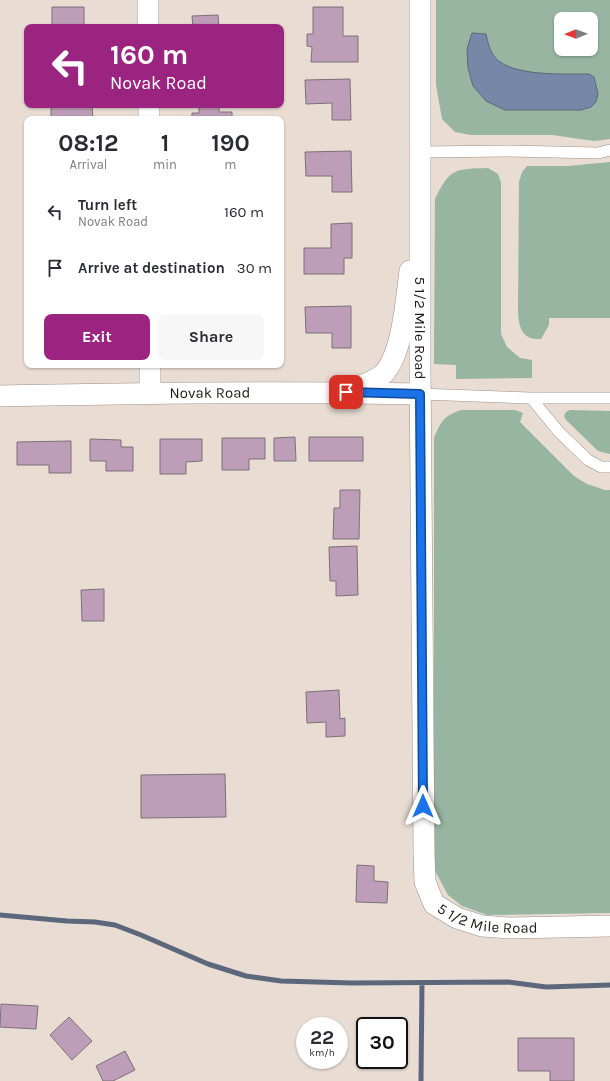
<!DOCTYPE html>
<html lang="en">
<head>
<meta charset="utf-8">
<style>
  body { margin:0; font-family:Karla,sans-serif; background:#f7f7f7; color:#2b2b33; height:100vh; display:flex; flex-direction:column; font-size:15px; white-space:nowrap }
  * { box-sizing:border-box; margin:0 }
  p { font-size:13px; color:#7c7c81 }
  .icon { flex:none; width:22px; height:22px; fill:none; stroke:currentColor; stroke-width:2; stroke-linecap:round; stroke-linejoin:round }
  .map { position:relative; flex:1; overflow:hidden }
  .panel { position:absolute; left:24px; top:116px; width:260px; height:252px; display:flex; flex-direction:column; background:#fff; border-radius:8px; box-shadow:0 1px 3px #0004 }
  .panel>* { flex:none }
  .guide { position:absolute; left:24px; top:24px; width:260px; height:84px; border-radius:8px; box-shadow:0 1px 3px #0004; background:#9a247f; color:#fff; overflow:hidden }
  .needle { width:26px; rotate:269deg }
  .fabs { position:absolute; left:554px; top:12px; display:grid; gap:8px }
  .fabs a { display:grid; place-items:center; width:44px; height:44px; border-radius:8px; background:#fff; box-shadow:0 1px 3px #0004; font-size:20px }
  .speed { position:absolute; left:296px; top:1017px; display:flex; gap:8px; font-size:20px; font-weight:700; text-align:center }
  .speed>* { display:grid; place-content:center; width:52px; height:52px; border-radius:50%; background:#fff; box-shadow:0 1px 3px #0004; line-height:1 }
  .speed small { font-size:10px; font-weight:400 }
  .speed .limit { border:2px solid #111; border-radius:6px; background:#fff; color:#111 }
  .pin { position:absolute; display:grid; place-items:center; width:34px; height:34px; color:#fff; margin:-17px; border-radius:8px; box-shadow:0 2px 6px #0006 }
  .me { position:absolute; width:44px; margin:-22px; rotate:0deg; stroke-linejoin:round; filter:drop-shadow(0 0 3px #0008) }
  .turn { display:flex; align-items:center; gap:14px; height:84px; padding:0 20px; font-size:18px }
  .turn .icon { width:52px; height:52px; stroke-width:2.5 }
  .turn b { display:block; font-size:28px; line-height:34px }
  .eta { display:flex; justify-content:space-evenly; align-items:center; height:68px; text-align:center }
  .eta b { font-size:24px; font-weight:700; line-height:28px }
  .action { display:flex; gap:8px; margin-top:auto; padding:8px 20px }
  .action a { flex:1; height:46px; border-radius:8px; background:#9a247f; color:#fff; font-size:16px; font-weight:700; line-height:46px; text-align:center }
  .action a+a { background:#f7f7f7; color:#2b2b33 }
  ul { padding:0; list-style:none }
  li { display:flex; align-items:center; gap:12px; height:56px; padding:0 20px }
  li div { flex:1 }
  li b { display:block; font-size:15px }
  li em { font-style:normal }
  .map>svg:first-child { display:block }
</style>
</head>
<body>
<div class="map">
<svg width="610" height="1081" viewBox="0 0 610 1081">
  <rect width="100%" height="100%" fill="#e8dcd3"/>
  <!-- green -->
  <path fill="#97b5a1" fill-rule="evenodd" d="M 436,0 L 610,0 L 610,139 L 594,141 L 552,135 L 471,135 L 455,132 L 442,119 L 436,85 ZM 561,19 L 591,19 L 591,49 L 561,49 Z
    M 610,162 L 610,318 L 549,318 L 549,325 L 541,339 C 522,340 519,328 518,312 L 519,182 L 522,172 L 527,166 L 568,166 Z
    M 488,168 L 498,174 L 501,182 L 501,334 L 507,347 L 520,358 L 532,360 L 532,378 L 456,379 L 456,365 L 434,364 L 435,199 C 450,168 455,169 488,168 Z
    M 461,410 L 515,410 L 523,413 L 520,422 L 574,476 L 587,484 L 605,490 L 610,490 L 610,913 L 487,915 L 462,906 L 448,895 L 434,869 L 434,438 C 441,422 443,416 461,410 Z
    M 570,410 L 610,411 L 610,454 L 598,451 L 566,420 L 564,416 L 566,412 Z"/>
  <!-- water -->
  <path fill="#7688a8" stroke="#5c677c" d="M 472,33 L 486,34 C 488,44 491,56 500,62 C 520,76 564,74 589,74 L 594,77 L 598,94 L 596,102 L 591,107 L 581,110 L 505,110 L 486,101 L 473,86 L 468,68 L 467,49 Z"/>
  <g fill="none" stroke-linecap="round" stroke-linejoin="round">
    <!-- stream -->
    <path stroke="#5c677c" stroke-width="5" d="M 0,915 L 67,921 L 95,922 L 115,925 L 141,935 L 208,964 L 246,976 L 281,981 L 352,983 L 508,982 L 546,987 L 610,985
      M 421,1081 L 422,983"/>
  </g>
  <!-- building -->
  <path fill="#bd9db7" stroke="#7c7179" d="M 52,7 L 84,7 L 84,27 L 52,27 Z
    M 313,7 L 343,7 L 343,36 L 358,36 L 358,62 L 311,62 L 312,47 L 307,46 L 307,34 L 313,34 Z
    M 218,15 L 219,27 L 193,27 L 192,16 Z
    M 350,79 L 351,120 L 332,120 L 332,103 L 306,104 L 305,80 Z
    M 51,105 L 99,105 L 92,105 L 93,119 L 51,119 Z
    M 199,105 L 219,105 L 219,112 L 232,112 L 232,119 L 192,119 L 192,113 L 199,113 Z
    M 351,151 L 352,192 L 332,192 L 332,176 L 306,176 L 305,152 Z
    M 352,223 L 352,258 L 344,258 L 344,274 L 304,274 L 304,248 L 331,248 L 331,224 Z
    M 351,306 L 351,348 L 332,348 L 332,333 L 306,333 L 305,307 Z
    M 295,437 L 296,461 L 274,461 L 274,438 Z
    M 309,437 L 363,437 L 363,461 L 309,461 Z
    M 222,438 L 265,438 L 265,459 L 249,459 L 249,470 L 222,470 Z
    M 90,439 L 121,440 L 121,447 L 133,447 L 133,471 L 106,471 L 106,461 L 90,461 Z
    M 160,439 L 202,439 L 202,461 L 186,462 L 186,474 L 160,474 Z
    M 71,441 L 71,473 L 49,473 L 49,465 L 17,465 L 17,442 Z
    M 340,490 L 360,490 L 359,539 L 333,539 L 334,508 L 340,508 Z
    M 357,546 L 358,595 L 336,596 L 336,581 L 330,581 L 329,547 Z
    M 104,589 L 104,621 L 82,621 L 81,590 Z
    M 339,690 L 340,719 L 345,718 L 345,736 L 326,737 L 326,722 L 307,723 L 306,692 Z
    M 225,774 L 226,817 L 141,818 L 141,775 Z
    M 357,865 L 374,866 L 374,881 L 388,882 L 387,903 L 356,902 Z
    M 1,1004 L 38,1006 L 36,1029 L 0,1027 Z
    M 69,1017 L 92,1041 L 72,1060 L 50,1035 Z
    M 518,1038 L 574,1038 L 574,1081 L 550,1081 L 550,1071 L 518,1071 Z
    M 125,1051 L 135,1070 L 113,1081 L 103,1081 L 96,1066 Z"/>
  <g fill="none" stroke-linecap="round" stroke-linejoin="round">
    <!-- service casing -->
    <g stroke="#9c9088" stroke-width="12">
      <path id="service" d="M 421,152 L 509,151 L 598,153 L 610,150
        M 420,394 L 531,398 L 610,398
        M 531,398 L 559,432 L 588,460 L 601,467 L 610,467"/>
    </g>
    <!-- minor casing -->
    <g stroke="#9c9088" stroke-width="22">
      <g id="minor">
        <path d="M 148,0 L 148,27"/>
        <path id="s1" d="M 420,0 L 420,367 L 424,853 L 425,882 L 434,904 L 457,918 L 482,926 L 511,928 L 610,926"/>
        <path d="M 149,105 L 149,119"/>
        <path d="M 150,365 L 150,393"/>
        <path d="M 351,390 C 360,386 373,382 381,376 C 403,358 406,298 410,271"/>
        <path id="s2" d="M 0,396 C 140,393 280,391 420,394"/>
      </g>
    </g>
    <!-- service -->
    <use href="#service" stroke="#fff" stroke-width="11"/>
    <!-- minor -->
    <use href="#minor" stroke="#fff" stroke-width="21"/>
  </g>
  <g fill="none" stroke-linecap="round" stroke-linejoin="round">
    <!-- route casing -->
    <g stroke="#114b97" stroke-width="10">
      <path id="route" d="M 346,392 L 420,394 L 423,806"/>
    </g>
    <!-- route -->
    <use href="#route" stroke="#1a73e8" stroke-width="7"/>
  </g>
  <g text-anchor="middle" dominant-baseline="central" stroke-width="3" stroke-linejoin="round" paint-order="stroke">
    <!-- street labels -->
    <g font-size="15" fill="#1f1a17" stroke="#f6e9e0">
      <text stroke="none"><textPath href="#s1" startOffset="328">5 1/2 Mile Road</textPath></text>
      <text stroke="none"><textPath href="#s2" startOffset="210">Novak Road</textPath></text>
      <text stroke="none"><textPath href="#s1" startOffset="963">5 1/2 Mile Road</textPath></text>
    </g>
  </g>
</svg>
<div class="fabs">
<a><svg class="needle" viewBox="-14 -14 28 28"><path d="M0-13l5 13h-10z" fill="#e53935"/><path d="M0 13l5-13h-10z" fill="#7c7c81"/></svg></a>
</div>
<div class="speed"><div>22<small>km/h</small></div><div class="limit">30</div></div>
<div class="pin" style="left:346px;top:392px;background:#d93025"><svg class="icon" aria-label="arrive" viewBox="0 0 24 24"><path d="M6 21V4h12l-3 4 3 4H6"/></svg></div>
<svg class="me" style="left:423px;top:806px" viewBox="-20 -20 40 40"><path d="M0-17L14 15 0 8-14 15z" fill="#1a73e8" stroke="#fff" stroke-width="4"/></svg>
<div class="guide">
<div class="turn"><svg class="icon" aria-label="left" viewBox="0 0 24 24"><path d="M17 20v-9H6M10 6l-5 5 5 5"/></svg><div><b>160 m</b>Novak Road</div></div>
</div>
<section class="panel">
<div class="eta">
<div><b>08:12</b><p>Arrival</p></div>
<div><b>1</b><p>min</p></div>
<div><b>190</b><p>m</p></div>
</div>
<ul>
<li><svg class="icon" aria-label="left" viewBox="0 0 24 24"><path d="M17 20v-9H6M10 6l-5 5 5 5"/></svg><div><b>Turn left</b><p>Novak Road</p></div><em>160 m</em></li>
<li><svg class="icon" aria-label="arrive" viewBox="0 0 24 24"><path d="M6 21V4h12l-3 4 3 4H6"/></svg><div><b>Arrive at destination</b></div><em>30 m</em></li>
</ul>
<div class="action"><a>Exit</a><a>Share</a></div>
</section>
</div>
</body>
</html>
